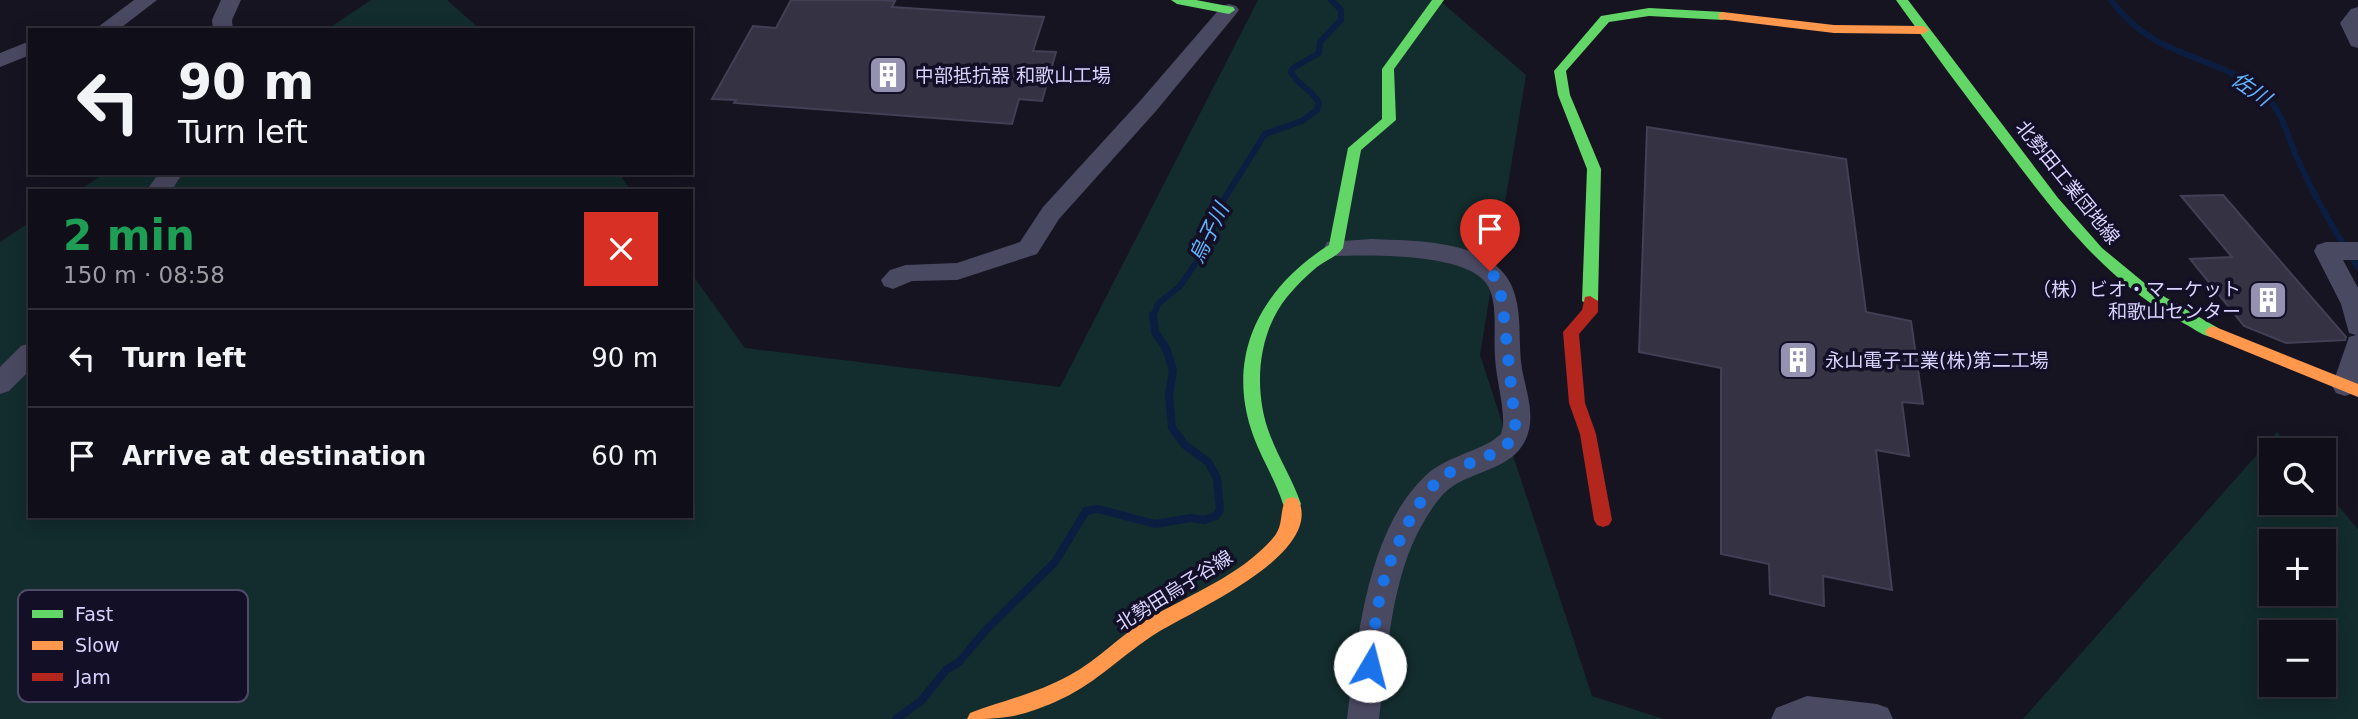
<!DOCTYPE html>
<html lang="en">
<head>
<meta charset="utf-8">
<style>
  body { margin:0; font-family:"DejaVu Sans","Noto Sans JP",sans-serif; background:#191822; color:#f1f3f6; height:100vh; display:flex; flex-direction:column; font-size:26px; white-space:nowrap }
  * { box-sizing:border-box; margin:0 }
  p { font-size:23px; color:#9c9ca2 }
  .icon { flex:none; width:38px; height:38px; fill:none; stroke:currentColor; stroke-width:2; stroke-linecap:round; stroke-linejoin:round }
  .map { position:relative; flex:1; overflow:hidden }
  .drawer { position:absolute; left:28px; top:189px; width:665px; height:329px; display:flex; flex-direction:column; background:#100f19; border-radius:0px; box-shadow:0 4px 18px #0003,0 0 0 2px #302f38 }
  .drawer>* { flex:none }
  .guide { position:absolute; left:28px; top:28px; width:665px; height:147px; border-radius:0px; box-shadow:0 4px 18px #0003,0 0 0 2px #302f38; background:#100f19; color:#f1f3f6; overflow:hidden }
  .tools { position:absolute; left:2259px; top:438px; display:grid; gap:14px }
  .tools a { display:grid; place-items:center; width:77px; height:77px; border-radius:0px; background:#100f19; box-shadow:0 4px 18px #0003,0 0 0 2px #302f38; font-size:35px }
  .pin { position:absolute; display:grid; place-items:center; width:60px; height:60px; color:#fff; margin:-72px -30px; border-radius:50% 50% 50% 0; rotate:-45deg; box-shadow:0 0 7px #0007 }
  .pin .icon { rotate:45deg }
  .me { position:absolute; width:77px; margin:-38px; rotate:8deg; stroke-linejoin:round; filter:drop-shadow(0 0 5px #0008) }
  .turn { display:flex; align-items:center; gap:24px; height:147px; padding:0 35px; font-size:32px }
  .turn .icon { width:91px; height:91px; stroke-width:2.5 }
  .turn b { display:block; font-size:49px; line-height:60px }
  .round { display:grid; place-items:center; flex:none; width:74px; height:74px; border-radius:0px; background:#191822 }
  .overview { display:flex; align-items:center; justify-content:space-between; height:119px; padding:0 35px }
  h1 { font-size:42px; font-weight:700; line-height:52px; color:#1e9e55 }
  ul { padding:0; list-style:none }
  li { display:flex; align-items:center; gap:21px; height:98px; padding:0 35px; border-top:2px solid #302f38 }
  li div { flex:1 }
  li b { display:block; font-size:26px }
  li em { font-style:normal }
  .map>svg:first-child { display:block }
</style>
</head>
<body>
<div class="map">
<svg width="2358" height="719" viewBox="0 0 2358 719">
  <rect width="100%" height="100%" fill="#161421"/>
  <!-- green -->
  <path fill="#132c2d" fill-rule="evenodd" d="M 371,0 L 447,0 L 481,30 L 326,30 Z
    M 1258,0 L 1439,0 L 1526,75 L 1480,355 L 1592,696 L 1664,719 L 0,719 L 0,242 L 30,222 L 30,516 L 691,516 L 691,273 L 745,348 L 1060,387 Z
    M 105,173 L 619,173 L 631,191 L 78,191 Z
    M 2277,432 L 2292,450 L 2272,450 L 2272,502 L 2324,502 L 2324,489 L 2358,529 L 2358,719 L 2023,719 ZM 2272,541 L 2324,541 L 2324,593 L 2272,593 ZM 2272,632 L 2324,632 L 2324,684 L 2272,684 Z"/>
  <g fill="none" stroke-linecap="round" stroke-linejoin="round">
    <!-- stream-far1 -->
    <path stroke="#0b1e41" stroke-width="6" d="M 2111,0 C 2156,63 2221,52 2267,98 C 2284,114 2288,139 2298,160 C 2315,197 2335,233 2358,267
      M 1153,317 L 1158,304 L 1180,286 L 1206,248 L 1223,201 L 1265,134 L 1302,121 L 1317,110 L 1319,103 C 1312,89 1298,86 1291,72 L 1293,68 L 1319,53 L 1320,42 L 1341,20 L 1341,10 L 1331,0"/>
    <!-- stream -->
    <path stroke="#0b1e41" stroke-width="8" d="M 896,719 L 921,701 L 946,670 L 959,662 L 985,631 L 1055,562 L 1086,511 L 1098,509 L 1155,524 L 1191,518 L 1204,520 L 1216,516 L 1220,510 L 1217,478 L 1208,462 L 1185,445 L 1172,428 L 1169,395 L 1173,370 L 1166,348 L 1155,332 L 1153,315"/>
  </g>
  <!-- building -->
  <path fill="#343243" stroke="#433f54" stroke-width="2" d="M 791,0 L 878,0 L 895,1 L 892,7 L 1044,17 L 1033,51 L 1056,52 L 1042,101 L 1019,99 L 1012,124 L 734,103 L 736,100 L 712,99 L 753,26 L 776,28 Z
    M 1647,127 L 1846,159 L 1866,312 L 1911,321 L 1923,404 L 1902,402 L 1909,456 L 1876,450 L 1892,590 L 1823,576 L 1824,606 L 1770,594 L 1769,564 L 1721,554 L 1721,368 L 1639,352 Z
    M 2223,195 L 2346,337 L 2345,340 L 2286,343 L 2244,326 L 2190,259 L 2232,257 L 2181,196 Z"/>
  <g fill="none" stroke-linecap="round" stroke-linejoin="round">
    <!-- street -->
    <path fill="#4a4962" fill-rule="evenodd" d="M 134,0 L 157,0 L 118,30 L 94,30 Z
      M 221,0 L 241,0 L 232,20 L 233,30 L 213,30 L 212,20 Z
      M 1229,4 L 1236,6 L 1239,10 L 1236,14 L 1156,111 L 1059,219 L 1037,254 L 957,280 L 912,281 L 893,289 L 884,286 L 881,280 L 890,270 L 906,265 L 957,263 L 1020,242 L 1043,207 L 1140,101 L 1222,6 Z
      M 2358,7 L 2358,48 L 2351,46 L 2340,23 L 2351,9 Z
      M 30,41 L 30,55 L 0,67 L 0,53 Z
      M 159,173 L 183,173 L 171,191 L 146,191 Z
      M 1372,239 C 1418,241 1500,239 1515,295 C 1522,319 1518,344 1522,369 C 1527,395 1538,422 1522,446 C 1508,468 1474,472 1453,486 C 1438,496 1427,516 1418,532 C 1390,588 1387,658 1379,719 L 1347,719 C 1357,643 1366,532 1425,476 C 1443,459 1471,453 1492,441 L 1501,434 L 1503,426 C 1504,402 1496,380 1495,357 C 1493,335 1499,301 1486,283 C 1464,253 1370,255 1336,256 L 1327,254 L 1324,248 L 1327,242 Z
      M 2326,242 L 2358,242 L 2358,260 L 2343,260 L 2358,288 L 2358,387 L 2354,393 L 2345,396 L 2336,393 L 2332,386 L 2349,337 L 2356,335 L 2349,333 L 2341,304 L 2314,251 L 2317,245 Z
      M 30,343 L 30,370 L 9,391 L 0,394 L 0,367 L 21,346 Z
      M 1807,696 L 1877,704 L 1888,708 L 1893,719 L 1771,719 L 1776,708 Z"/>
    <!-- fast -->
    <path fill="#63d668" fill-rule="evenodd" d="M 1171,0 L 1196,0 L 1233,7 L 1235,10 L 1229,14 L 1177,4 Z
      M 1432,0 L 1444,0 L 1394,69 L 1396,120 L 1361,150 L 1343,248 C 1337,257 1326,260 1317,267 C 1306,276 1296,286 1287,297 C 1257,334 1253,391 1270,435 C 1279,459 1293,480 1301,504 L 1298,509 L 1292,511 L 1286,509 L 1283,504 C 1275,478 1259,455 1251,429 C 1226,351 1264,286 1329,245 L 1348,148 L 1382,119 L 1382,69 Z
      M 1896,0 L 1908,0 L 2058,198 L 2102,248 L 2153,290 L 2218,328 L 2221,332 L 2218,336 C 2207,340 2195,329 2185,324 C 2105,282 2054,212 2001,142 C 1965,95 1930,48 1896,0 Z
      M 1649,8 L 1723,12 L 1729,16 L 1723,20 L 1649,16 L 1609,22 L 1566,71 L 1570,95 L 1601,169 L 1598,301 L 1590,306 L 1582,301 L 1587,169 L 1558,95 L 1554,71 L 1601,16 Z"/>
    <!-- slow -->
    <path fill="#ff974d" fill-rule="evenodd" d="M 1723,12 L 1834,25 L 1923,26 L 1929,30 L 1923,34 L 1834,33 L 1719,19 L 1719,13 Z
      M 2213,326 L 2358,384 L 2358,397 L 2208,336 L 2205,332 L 2208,328 Z
      M 1292,497 L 1298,499 C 1326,556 1186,613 1152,636 C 1119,658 1093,686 1055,702 C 1020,717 1005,719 967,719 L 970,713 C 1004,700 1038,693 1070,675 C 1098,660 1120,635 1148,619 C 1190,594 1240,576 1273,538 C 1284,526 1279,512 1286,499 Z"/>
    <!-- jam -->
    <path fill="#b3261e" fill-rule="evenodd" d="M 1590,296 L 1598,301 L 1598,312 L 1579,334 L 1585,403 L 1596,434 L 1612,520 L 1609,525 L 1603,527 L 1597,525 L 1594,520 L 1580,434 L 1569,403 L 1563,332 L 1582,310 L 1585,297 Z"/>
  </g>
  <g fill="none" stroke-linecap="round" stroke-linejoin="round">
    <!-- route -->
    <path stroke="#1a73e8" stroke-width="12" stroke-dasharray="0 21.6" d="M 1370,666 C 1374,635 1377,599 1387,570 C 1398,542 1421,489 1447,474 C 1469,460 1503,457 1516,433 L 1502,299 L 1496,279 L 1490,271"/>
  </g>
  <!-- icons -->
  <defs>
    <g id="building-square" transform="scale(2.0125)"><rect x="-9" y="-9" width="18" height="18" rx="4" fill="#9591b1" stroke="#130f26"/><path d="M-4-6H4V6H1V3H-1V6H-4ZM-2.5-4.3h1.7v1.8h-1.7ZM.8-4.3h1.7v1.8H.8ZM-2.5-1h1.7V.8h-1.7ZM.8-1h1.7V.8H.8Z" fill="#fff"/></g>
  </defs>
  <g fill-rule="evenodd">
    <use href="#building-square" x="888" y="75"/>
    <use href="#building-square" x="2268" y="300"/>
    <use href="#building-square" x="1798" y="360"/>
  </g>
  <g text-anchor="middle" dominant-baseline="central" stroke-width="7" stroke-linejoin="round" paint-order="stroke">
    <!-- poi labels -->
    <g font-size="19" fill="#d9d4ff" stroke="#130f26" text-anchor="start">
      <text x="915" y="75">中部抵抗器 和歌山工場</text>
      <text x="2241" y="289" text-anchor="end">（株）ビオ・マーケット<tspan x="2241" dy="22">和歌山センター</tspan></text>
      <text x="1825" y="360">永山電子工業(株)第二工場</text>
    </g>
    <!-- street labels -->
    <g font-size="19" fill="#d9d4ff" stroke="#130f26">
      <text transform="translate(2068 182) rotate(51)">北勢田工業団地線</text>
      <text transform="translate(1174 590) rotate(-32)">北勢田烏子谷線</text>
    </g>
    <!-- water labels -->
    <g font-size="21" font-style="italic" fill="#62b6ff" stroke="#130f26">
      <text transform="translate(2251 89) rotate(35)">佐川</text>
      <text transform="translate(1209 233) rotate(-64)">烏子川</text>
    </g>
  </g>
  <!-- legend -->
  <rect x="18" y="590" width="230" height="112" rx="10" fill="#130f26" stroke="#4e4a67" stroke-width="2"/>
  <rect x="32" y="610" width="31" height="8" fill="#63d668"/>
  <rect x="32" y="641" width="31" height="9" fill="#ff974d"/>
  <rect x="32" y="673" width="31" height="8" fill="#b3261e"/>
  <g font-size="19" fill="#d9d4ff">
    <text x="75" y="621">Fast</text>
    <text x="75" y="652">Slow</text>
    <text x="75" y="684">Jam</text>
  </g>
</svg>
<div class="tools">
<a><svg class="icon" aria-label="search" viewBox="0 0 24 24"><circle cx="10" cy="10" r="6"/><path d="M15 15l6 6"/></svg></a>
<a>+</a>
<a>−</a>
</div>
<div class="pin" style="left:1490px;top:271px;background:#d93025"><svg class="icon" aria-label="arrive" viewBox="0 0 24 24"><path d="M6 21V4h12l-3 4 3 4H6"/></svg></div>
<svg class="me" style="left:1370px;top:666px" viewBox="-20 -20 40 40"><circle r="19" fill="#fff"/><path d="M0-13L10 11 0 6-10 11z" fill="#1a73e8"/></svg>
<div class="guide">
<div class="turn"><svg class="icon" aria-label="left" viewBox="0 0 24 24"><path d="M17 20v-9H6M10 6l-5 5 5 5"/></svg><div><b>90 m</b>Turn left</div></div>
</div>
<section class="drawer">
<div class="overview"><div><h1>2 min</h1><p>150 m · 08:58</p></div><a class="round" style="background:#d93025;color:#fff"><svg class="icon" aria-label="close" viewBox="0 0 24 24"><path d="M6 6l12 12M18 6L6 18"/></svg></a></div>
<ul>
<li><svg class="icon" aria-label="left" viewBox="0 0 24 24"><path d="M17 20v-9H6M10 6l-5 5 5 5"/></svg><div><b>Turn left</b></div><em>90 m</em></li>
<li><svg class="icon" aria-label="arrive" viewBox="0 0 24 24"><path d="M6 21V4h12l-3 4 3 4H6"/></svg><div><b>Arrive at destination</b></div><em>60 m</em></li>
</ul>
</section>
</div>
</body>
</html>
